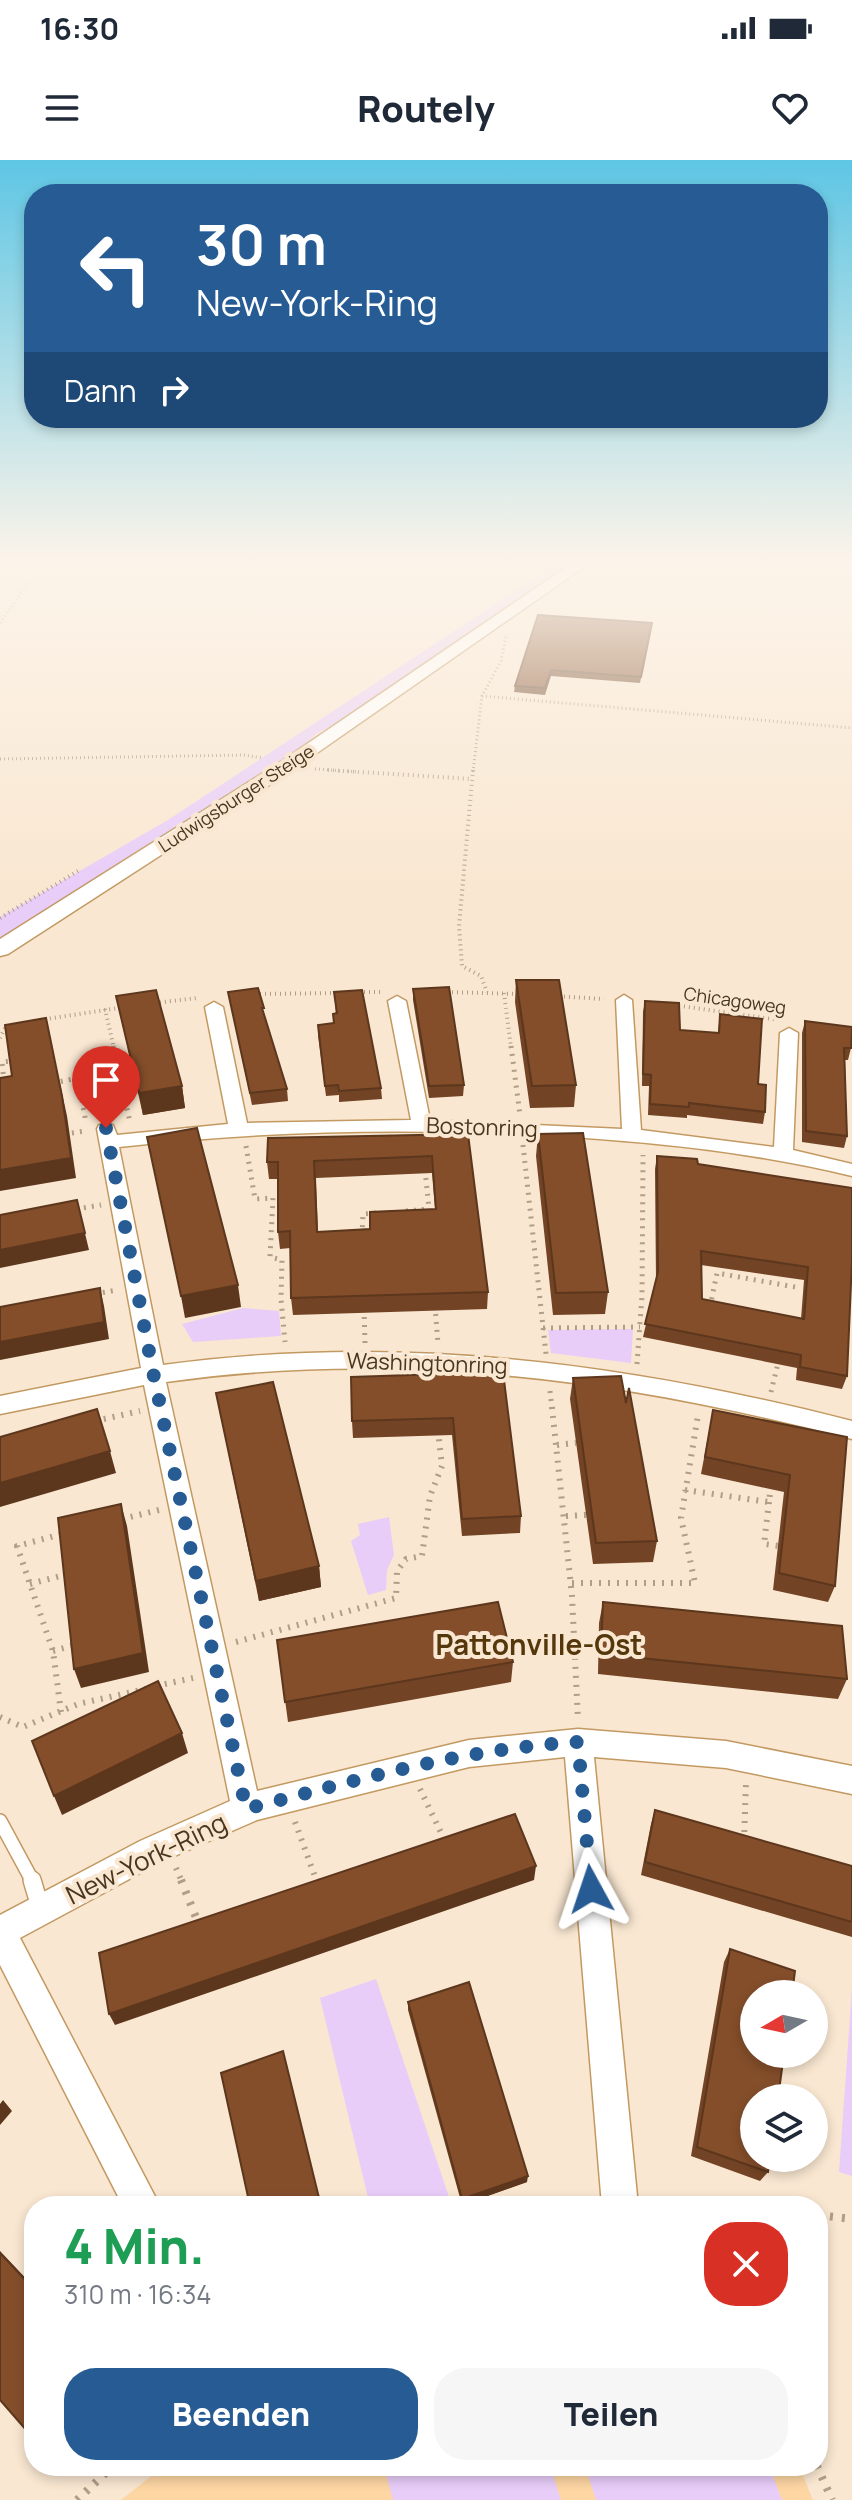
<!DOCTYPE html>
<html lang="de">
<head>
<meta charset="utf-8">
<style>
  body { margin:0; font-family:Manrope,sans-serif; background:#f6f6f7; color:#1f2937; height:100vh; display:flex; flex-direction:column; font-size:30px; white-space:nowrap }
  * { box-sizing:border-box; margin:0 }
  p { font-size:26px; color:#747a83 }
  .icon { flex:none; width:44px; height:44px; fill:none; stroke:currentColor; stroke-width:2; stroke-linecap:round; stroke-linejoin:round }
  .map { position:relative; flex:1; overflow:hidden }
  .side { position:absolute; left:24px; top:2036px; width:804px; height:280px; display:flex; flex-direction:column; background:#fff; border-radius:32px; box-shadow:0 4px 12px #0003 }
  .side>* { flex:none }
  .guide { position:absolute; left:24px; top:24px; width:804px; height:244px; border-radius:32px; box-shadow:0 4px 12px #0003; background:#265b93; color:#fff; overflow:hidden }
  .needle { width:52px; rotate:261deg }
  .tools { position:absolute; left:740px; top:1820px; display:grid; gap:16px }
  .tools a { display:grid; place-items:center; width:88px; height:88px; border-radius:50%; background:#fff; box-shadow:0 4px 12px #0003; font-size:40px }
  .pin { position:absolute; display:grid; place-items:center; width:68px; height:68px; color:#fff; margin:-82px -34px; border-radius:50% 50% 50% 0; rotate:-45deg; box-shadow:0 0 8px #0007 }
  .pin .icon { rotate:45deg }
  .me { position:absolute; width:88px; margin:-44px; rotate:355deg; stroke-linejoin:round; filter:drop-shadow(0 0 6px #0008) }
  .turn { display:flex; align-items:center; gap:28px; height:168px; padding:0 40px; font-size:36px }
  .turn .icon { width:104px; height:104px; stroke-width:2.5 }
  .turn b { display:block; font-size:56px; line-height:68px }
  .then { display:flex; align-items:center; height:76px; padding:0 40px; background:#0003; gap:16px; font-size:30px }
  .round { display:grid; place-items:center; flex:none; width:84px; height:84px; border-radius:32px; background:#f6f6f7 }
  .overview { display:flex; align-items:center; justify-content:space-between; height:136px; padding:0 40px }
  h1 { font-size:48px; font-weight:800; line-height:60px; color:#1e9e55 }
  .primary-button { display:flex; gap:16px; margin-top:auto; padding:16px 40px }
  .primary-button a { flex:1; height:92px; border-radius:32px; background:#265b93; color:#fff; font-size:32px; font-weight:800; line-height:92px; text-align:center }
  .primary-button a+a { background:#f6f6f7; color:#1f2937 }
  .status { display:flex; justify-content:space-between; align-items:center; height:56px; padding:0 40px; background:#fff; direction:ltr }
  .status svg { height:22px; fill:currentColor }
  header { display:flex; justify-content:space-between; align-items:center; height:104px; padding:0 40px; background:#fff; font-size:36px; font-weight:800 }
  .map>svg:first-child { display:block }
</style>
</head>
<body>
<div class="status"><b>16:30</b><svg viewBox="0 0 49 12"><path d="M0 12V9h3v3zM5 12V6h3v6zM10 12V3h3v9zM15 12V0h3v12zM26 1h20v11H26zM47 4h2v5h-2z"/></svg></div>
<header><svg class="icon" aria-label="menu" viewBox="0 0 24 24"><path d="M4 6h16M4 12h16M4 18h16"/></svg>Routely<svg class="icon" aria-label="heart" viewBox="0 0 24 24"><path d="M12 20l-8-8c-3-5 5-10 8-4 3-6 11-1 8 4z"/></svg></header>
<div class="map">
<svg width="852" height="2340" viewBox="0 0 852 2340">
  <rect width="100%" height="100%" fill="#f9e7d1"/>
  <!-- built -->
  <path fill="#fed6a4" d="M 164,2306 L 799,2306 L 813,2340 L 121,2340 Z"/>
  <!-- green -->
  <path fill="#e8cdf9" d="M 562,400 L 580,400 L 364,548 L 316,574 L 289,599 L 0,786 L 0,757 L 168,660 Z
    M 243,1148 L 279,1151 L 281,1176 L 193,1182 L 182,1164 Z
    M 633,1169 L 631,1203 L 551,1193 L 548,1170 Z
    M 389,1357 L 394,1395 L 387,1410 L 386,1430 L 368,1435 L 351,1381 L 360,1375 L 358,1364 Z
    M 376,1819 L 452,2046 L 370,2046 L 320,1838 Z
    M 852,1829 L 852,2016 L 839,2012 Z
    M 384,2306 L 550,2306 L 561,2340 L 393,2340 Z
    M 585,2306 L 769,2306 L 782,2340 L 596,2340 Z"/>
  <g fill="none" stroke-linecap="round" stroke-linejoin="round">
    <!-- service-far1 casing -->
    <g stroke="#c39962" stroke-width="16">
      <path id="service-far1" d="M 0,1661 L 33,1722"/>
    </g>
    <!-- service casing -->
    <g stroke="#c39962" stroke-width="20">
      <path id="service" d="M 32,1720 L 41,1750"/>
    </g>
    <!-- minor casing -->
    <g stroke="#c39962" stroke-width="3">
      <path id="minor" d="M 624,835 L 632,840 L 641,970 L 774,987 L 780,873 L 789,868 L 798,873 L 793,990 L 852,1004 L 852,1016 C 749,991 644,981 539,975 C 398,968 259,971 119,987 L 163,1205 C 398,1173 624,1203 852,1261 L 852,1279 C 626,1220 400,1189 166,1222 L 257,1631 L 469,1580 L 578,1569 L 726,1581 L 852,1606 L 852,1634 L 726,1608 L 594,1597 L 638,2046 L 602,2046 L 565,1597 L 469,1607 L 257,1660 L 161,1702 L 20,1778 L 160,2046 L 123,2046 L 0,1805 L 0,1755 L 140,1681 L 230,1641 L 144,1225 L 0,1254 L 0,1236 L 141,1208 L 97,969 L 99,965 L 113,965 L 117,975 L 228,964 L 205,847 L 214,842 L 223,847 L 247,963 L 411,960 L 388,841 L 397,836 L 406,841 L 430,960 L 622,969 L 616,840 Z"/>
    </g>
    <!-- secondary casing -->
    <g stroke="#c39962" stroke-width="3">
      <path id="secondary" d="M 577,400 L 594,400 L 294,609 L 8,794 L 0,796 L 0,779 L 282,601 Z"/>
    </g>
    <!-- path-far4 -->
    <path stroke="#b09e87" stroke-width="3" stroke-dasharray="1 3" stroke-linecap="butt" d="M 0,463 L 45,400
      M 482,536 L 852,568
      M 0,599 L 244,595 L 263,598
      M 315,609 L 359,612
      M 473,612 L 482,536 L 501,501 L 506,476"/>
    <!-- path-far3 -->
    <path stroke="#b09e87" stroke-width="4" stroke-dasharray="1 4" stroke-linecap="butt" d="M 328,610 L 472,619
      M 473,610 L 459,766 L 462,806 L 481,816 L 487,832
      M 0,758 L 78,711
      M 359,832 L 381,832
      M 447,832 L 520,834
      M 504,833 L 511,888
      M 255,834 L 341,833
      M 554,836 L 604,839
      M 155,843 L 197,838
      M 674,845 L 779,860
      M 105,849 L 114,888
      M 40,860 L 125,847
      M 0,878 L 6,866"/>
    <!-- path-far2 -->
    <path stroke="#b09e87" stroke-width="5" stroke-dasharray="2 6" stroke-linecap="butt" d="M 113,886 L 130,962
      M 511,886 L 520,955
      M 4,922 L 2,902 L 12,901
      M 53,923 L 78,918 L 86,963
      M 64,974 L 86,971
      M 523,985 L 546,1194
      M 246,986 L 255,1039 L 273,1038 L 270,1097 L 282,1100 L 281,1139 L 285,1182
      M 425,1010 L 429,1049
      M 76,1049 L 101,1045
      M 406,1051 L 429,1049 L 429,1057
      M 362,1075 L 363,1054 L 376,1053
      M 95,1134 L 117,1130
      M 435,1146 L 438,1184
      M 710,1147 L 717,1113 L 795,1127
      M 364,1149 L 365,1183
      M 543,1168 L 640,1167
      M 637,1204 L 642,1136 L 643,995
      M 550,1231 L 552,1249
      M 771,1232 L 779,1199"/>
    <!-- path-far1 -->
    <path stroke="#b09e87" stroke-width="6" stroke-dasharray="2 7" stroke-linecap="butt" d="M 552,1247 L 572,1436 L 578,1560
      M 95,1261 L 140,1251
      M 557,1285 L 576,1283
      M 685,1330 L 769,1342 L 771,1324
      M 769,1342 L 764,1384 L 779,1386
      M 566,1356 L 586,1355
      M 122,1359 L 159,1350
      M 572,1423 L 695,1423 L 681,1358 L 698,1255
      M 30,1424 L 68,1414
      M 236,1482 L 396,1438 L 397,1411 L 406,1399 L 422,1396 L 430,1336 L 442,1306 L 438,1271
      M 53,1491 L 75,1485
      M 156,1526 L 193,1518
      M 61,1552 L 53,1491 L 17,1386 L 66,1373
      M 0,1557 L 23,1567 L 78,1544 L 146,1529
      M 420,1629 L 445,1681
      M 295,1662 L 317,1722
      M 744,1681 L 746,1623
      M 176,1708 L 182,1722"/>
    <!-- path -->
    <path stroke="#b09e87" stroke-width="8" stroke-dasharray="3 9" stroke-linecap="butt" d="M 181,1720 L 199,1765
      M 316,1720 L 318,1724
      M 650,2045 L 708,2042 L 742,2046
      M 818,2055 L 852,2059
      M 817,2306 L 832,2340
      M 77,2340 L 113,2306"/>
    <!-- service-far1 -->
    <use href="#service-far1" stroke="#fff" stroke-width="13"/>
    <!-- service -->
    <use href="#service" stroke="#fff" stroke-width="17"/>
    <!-- minor -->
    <use href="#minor" fill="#fff" fill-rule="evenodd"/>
    <!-- secondary -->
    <use href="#secondary" fill="#fff" fill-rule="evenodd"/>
  </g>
  <!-- wall -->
  <path fill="#724324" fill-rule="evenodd" d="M 652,463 L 640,523 L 551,516 L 545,535 L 514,532 L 515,526 Z
    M 516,820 L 576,925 L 574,947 L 530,948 L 515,842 Z
    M 413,829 L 464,925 L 463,936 L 429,938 L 413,840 Z
    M 228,832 L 265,859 L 287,929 L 288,941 L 252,945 Z
    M 334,832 L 381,928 L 382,939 L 339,942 L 339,935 L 326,936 L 318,875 L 333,863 L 333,854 L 336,854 Z
    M 116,836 L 182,926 L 185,948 L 143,955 Z
    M 645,841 L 680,870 L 718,873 L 720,854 L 758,924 L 765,952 L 763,964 L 687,955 L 687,958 L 648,955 L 649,926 L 642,926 L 643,852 Z
    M 805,861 L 851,888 L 848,900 L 845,900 L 847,976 L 844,988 L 802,982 L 802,873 Z
    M 468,974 L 488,1132 L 487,1149 L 293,1155 L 291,1138 L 290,1088 L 280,1089 L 278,1072 L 278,1019 L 269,1019 L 267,1002 ZM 432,1013 L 435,1049 L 370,1069 L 318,1072 L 316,1018 Z
    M 538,974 L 608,1132 L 605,1154 L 553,1155 L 536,996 Z
    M 657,996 L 698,1004 L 852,1028 L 847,1216 L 842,1229 L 796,1220 L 797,1208 L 643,1177 L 656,1121 L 655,1009 ZM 701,1105 L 804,1120 L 801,1159 L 702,1139 Z
    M 503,1212 L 521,1356 L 520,1373 L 462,1376 L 452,1275 L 353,1278 L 352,1261 Z
    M 573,1218 L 626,1243 L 657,1381 L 653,1402 L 593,1404 L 570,1239 Z
    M 216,1233 L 319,1406 L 321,1427 L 259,1441 Z
    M 713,1250 L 847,1277 L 835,1426 L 828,1442 L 773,1430 L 784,1332 L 701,1314 Z
    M 603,1442 L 847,1519 L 838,1539 L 598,1514 L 599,1463 Z
    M 277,1480 L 513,1502 L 511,1522 L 288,1562 Z
    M 655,1650 L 852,1706 L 852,1777 L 641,1715 L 651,1664 Z
    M 730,1789 L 768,2012 L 760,2021 L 691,1996 L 724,1802 Z
    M 408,1842 L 527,2022 L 462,2045 L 408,1850 Z"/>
  <!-- shaded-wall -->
  <path fill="#5c371d" d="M 50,878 L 67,956 L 76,1018 L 0,1031 L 0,1010 Z
    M 182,926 L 185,948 L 143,955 L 139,933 Z
    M 77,1040 L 89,1090 L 0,1108 L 0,1090 Z
    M 238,1125 L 241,1147 L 185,1158 L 181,1136 Z
    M 100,1128 L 104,1146 L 109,1179 L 0,1200 L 0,1182 Z
    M 110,1291 L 116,1313 L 0,1347 L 0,1323 Z
    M 121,1344 L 127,1366 L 149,1512 L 81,1528 L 74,1509 Z
    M 319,1406 L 321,1427 L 259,1441 L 256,1421 Z
    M 182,1573 L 188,1593 L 62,1655 L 54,1636 Z
    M 536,1706 L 534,1720 L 115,1865 L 109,1854 Z
    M 3,1940 L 12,1951 L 0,1965 L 0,1944 Z
    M 528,2016 L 527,2022 L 462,2045 L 462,2039 Z
    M 0,2091 L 34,2127 L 34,2129 L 0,2093 Z
    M 61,2306 L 69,2306 L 66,2310 L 60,2308 Z"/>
  <!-- building -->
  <path fill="#844e2a" stroke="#5c371d" stroke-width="2" fill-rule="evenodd" d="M 538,455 L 652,463 L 641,517 L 551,510 L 545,528 L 515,526 Z
    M 516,820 L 559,820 L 576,925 L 532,926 Z
    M 449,827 L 464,925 L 429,926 L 413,829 Z
    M 258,828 L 264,848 L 262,848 L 287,929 L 250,933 L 228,832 Z
    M 156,830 L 182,926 L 139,933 L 116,836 Z
    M 362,830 L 381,928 L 339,931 L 338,925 L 325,926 L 318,865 L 334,863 L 333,854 L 337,853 L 334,832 Z
    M 645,841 L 679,843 L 680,870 L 719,873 L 720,854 L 762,859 L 758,924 L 766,925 L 765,952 L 689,943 L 689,947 L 650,944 L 651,915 L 643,914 Z
    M 46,858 L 62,936 L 71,998 L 0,1010 L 0,918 L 12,916 L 5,865 Z
    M 805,861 L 852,867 L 851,888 L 844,888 L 847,976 L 806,971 Z
    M 197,968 L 238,1125 L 181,1136 L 147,977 Z
    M 583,973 L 608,1132 L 556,1133 L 538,974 Z
    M 468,974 L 488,1132 L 291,1138 L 290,1071 L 278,1072 L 278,1002 L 267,1002 L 268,978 ZM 432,996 L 436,1049 L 370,1052 L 370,1069 L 317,1072 L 314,1001 Z
    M 657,996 L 697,999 L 698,1004 L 852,1028 L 852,1100 L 847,1216 L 800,1207 L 801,1195 L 645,1164 L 658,1112 ZM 701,1091 L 808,1107 L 804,1159 L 702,1139 Z
    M 77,1040 L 85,1073 L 0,1090 L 0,1055 Z
    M 100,1128 L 104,1162 L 0,1182 L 0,1147 Z
    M 503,1212 L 521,1356 L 462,1359 L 453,1258 L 352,1261 L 351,1217 Z
    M 621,1216 L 626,1243 L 629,1228 L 657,1381 L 596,1383 L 573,1218 Z
    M 273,1222 L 319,1406 L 256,1421 L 216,1233 Z
    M 97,1249 L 110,1291 L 0,1323 L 0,1277 Z
    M 713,1250 L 847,1277 L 835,1426 L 779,1413 L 790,1315 L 705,1297 Z
    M 121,1344 L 143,1493 L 74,1509 L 58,1358 Z
    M 498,1442 L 513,1502 L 285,1542 L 277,1480 Z
    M 603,1442 L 842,1466 L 847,1519 L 601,1494 Z
    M 158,1521 L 182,1573 L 54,1636 L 32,1581 Z
    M 655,1650 L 852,1706 L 852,1762 L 645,1702 Z
    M 515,1654 L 536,1706 L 109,1854 L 99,1793 Z
    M 730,1789 L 795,1811 L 792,1834 L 754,1834 L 754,1894 L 784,1894 L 778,1938 L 754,1938 L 754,1998 L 770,1998 L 768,2012 L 697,1987 Z
    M 469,1822 L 528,2016 L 462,2039 L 408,1842 Z
    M 283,1891 L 321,2046 L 250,2046 L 221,1913 Z
    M 0,2093 L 34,2129 L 34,2279 L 0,2240 Z"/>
  <!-- sky -->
  <linearGradient id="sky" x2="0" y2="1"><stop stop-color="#5ec6e4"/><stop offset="0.55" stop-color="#fcf4ea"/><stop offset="1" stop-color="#fcf4ea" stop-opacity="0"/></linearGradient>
  <rect width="852" height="728" fill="url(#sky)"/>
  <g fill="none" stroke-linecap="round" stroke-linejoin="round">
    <!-- route -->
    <path stroke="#265b93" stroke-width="14" stroke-dasharray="0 25.2" d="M 106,968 L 153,1212 L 246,1649 C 358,1620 461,1589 578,1582 L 591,1729"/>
  </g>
  <g text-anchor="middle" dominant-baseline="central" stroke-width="8" stroke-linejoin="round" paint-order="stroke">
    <!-- far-street labels -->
    <g font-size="18" fill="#48361f" stroke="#f9e7d1">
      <text transform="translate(236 638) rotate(-33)">Ludwigsburger Steige</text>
      <text transform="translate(735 840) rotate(8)">Chicagoweg</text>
    </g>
    <!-- street labels -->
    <g font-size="22" fill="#48361f" stroke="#f9e7d1">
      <text transform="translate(482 967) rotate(2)">Bostonring</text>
      <text transform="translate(427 1203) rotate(2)">Washingtonring</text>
    </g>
    <!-- near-street labels -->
    <g font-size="26" fill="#48361f" stroke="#f9e7d1">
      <text transform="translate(146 1698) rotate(-26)">New-York-Ring</text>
    </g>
    <!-- near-neighbourhood labels -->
    <g font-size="28" font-weight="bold" fill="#54370a" stroke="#f9e7d1">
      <text x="539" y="1484">Pattonville-Ost</text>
    </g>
  </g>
</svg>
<div class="tools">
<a><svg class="needle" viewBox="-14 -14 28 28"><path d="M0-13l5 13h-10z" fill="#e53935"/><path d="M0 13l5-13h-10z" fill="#747a83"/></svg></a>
<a><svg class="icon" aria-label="layers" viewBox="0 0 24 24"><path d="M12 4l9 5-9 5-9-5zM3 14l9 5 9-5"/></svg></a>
</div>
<div class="pin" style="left:106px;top:968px;background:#d93025"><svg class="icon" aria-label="arrive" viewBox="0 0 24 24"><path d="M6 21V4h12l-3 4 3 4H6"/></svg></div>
<svg class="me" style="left:591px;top:1729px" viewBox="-20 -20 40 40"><path d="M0-17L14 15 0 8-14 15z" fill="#265b93" stroke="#fff" stroke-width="4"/></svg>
<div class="guide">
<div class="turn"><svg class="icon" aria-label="left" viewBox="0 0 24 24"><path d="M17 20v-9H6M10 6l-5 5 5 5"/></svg><div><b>30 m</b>New-York-Ring</div></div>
<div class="then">Dann<svg class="icon" aria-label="right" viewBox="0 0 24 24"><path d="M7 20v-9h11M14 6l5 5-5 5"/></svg></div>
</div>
<section class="side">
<div class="overview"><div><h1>4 Min.</h1><p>310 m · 16:34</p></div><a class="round" style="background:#d93025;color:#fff"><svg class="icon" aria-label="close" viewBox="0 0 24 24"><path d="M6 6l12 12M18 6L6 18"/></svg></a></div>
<div class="primary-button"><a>Beenden</a><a>Teilen</a></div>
</section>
</div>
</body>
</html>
